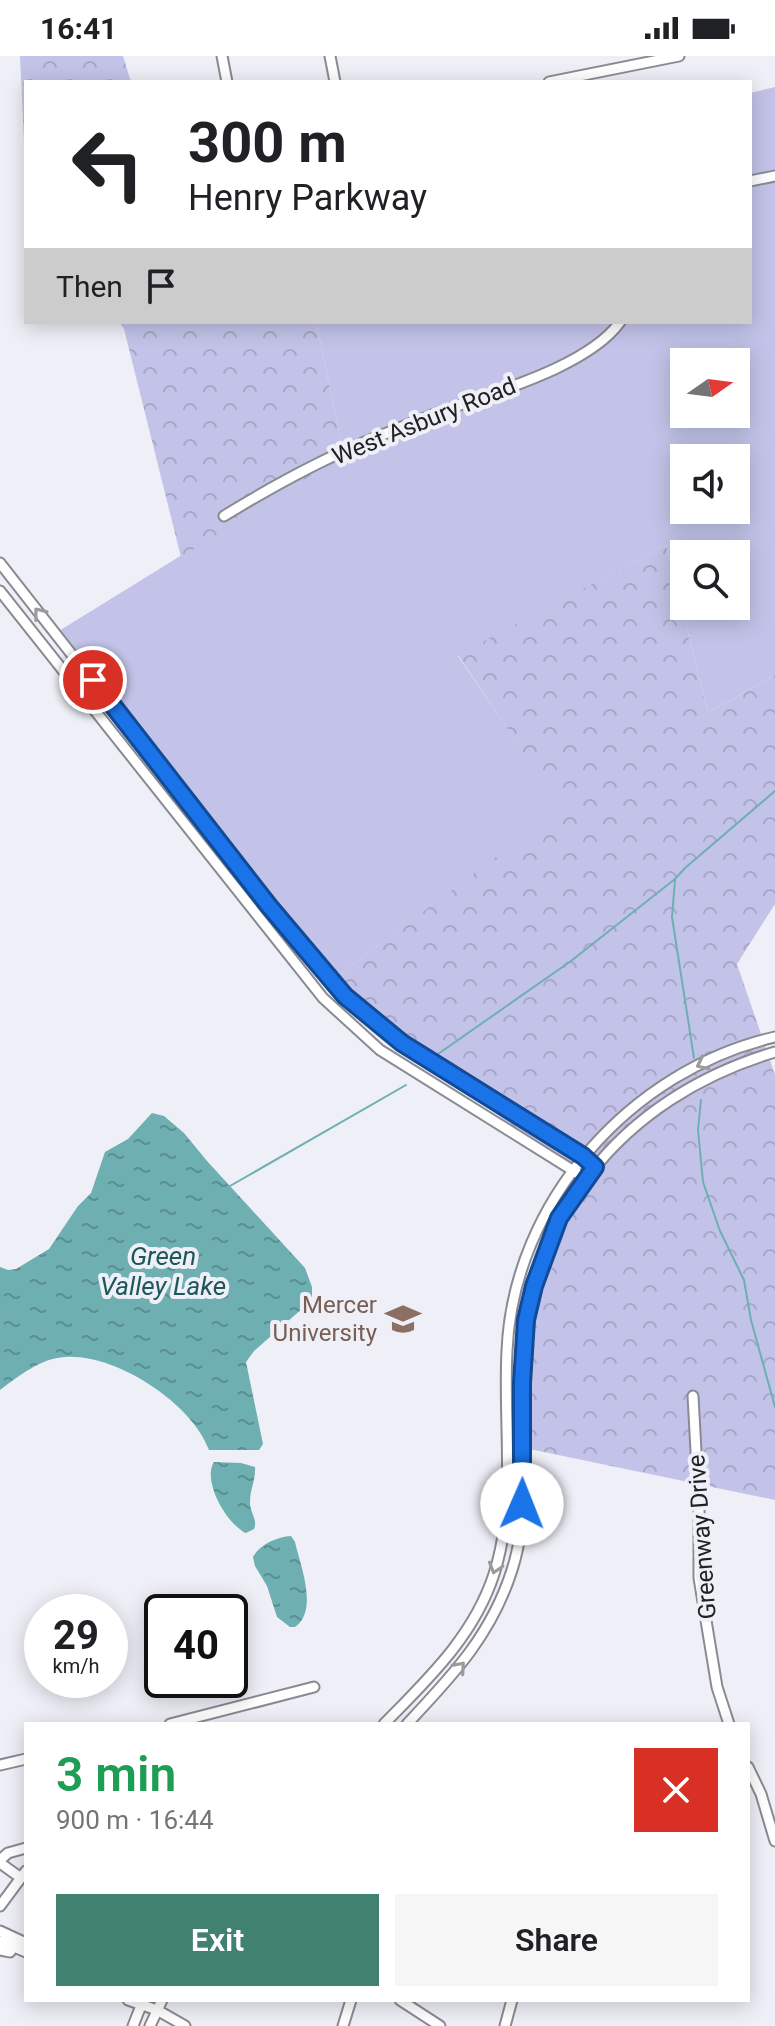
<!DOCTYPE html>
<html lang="en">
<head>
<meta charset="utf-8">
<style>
  body { margin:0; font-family:Roboto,sans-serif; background:#f6f6f6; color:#202124; height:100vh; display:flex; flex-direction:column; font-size:30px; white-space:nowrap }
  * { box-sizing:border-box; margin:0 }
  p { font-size:26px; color:#757577 }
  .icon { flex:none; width:44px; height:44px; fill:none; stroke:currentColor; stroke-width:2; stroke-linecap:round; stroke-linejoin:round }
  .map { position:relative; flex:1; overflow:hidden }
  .details { position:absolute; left:24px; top:1666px; width:726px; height:280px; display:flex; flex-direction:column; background:#fff; border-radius:0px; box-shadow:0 4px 20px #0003 }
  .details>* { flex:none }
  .guide { position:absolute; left:24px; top:24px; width:728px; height:244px; border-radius:0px; box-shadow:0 4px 20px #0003; background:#fff; color:#202124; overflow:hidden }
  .needle { width:52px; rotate:76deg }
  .tools { position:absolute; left:670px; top:292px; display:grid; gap:16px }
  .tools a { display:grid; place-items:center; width:80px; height:80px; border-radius:0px; background:#fff; box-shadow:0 4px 20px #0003; font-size:40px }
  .speed { position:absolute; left:24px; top:1538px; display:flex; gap:16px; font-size:40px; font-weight:700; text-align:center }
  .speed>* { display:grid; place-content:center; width:104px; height:104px; border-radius:50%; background:#fff; box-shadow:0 4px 20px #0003; line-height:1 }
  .speed small { font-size:20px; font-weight:400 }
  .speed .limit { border:4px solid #111; border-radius:12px; background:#fff; color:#111 }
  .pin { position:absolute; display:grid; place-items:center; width:68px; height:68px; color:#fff; margin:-34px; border:4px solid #fff; border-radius:50%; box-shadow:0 2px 8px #0007 }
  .me { position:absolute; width:88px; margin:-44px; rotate:1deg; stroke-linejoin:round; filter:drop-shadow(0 0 6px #0008) }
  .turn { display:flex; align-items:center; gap:28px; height:168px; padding:0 32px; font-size:36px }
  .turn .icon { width:104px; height:104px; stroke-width:2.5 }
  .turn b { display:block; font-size:56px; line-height:68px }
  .then { display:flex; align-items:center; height:76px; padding:0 32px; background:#0003; gap:16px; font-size:30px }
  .round { display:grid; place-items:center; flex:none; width:84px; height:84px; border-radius:0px; background:#f6f6f6 }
  .headline { display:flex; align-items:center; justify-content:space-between; height:136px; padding:0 32px }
  h1 { font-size:48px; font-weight:600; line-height:60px; color:#1e9e55 }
  .cta { display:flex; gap:16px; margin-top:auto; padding:16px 32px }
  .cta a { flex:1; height:92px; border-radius:0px; background:#408170; color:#fff; font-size:32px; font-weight:600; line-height:92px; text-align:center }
  .cta a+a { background:#f6f6f6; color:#202124 }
  .status { display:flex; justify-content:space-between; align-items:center; height:56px; padding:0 40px; background:#fff; direction:ltr }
  .status svg { height:22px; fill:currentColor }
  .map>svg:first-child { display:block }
</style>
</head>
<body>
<div class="status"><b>16:41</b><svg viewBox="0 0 49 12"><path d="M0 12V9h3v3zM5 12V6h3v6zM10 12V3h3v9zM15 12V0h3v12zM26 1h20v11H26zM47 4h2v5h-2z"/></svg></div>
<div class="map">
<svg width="775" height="1970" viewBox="0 0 775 1970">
  <defs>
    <pattern id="forest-crowns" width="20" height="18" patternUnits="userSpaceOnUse" patternTransform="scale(2)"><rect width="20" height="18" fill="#c3c3e9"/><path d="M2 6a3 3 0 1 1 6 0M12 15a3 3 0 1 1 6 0" fill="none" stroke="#a7a7c8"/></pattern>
    <pattern id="water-ripples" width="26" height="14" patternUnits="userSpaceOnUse" patternTransform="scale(2)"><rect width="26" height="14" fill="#6eafb2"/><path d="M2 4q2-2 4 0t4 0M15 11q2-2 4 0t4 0" fill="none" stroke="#5a8e91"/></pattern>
  </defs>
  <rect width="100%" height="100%" fill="#eeeff7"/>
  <!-- green -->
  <path fill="#c3c3e9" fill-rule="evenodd" d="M 775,31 L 775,619 L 708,657 L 666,489 L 458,600 L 562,752 L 327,928 L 54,578 L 344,399 L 316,266 L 750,266 L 750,37 ZM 684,306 L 736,306 L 736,358 L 684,358 ZM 684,402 L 736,402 L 736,454 L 684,454 ZM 684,498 L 736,498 L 736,550 L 684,550 Z"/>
  <!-- forest -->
  <path fill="url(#forest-crowns)" d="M 20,0 L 123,0 L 131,26 L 26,26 L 26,128 Z
    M 119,266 L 316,266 L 344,399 L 181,501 L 124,273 Z
    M 666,489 L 708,657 L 775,619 L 775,848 L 737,908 L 775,1019 L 775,1444 L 515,1390 L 521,1256 L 586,1126 L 327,928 L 561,752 L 458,599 Z"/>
  <!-- water -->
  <path fill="url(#water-ripples)" d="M 152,1057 L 164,1060 L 184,1077 L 207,1105 L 305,1212 L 312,1231 L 312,1244 L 254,1295 L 246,1306 L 263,1388 L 259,1394 L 209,1394 C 192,1347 115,1297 65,1301 C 41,1302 19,1320 0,1334 L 0,1211 L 8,1214 L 16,1213 L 49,1193 L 78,1150 L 91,1137 L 105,1096 L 128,1083 Z
    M 214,1406 L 241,1407 L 255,1411 C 256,1423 250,1434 250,1446 C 250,1458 258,1463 254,1473 L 246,1477 C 226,1468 202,1424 214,1406 Z
    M 291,1480 L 295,1486 C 300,1509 319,1554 295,1571 L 290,1571 L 277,1561 L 267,1530 L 255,1510 L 253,1501 C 260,1488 277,1481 291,1480 Z"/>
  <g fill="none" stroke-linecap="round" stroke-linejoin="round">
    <!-- stream -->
    <path stroke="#6eafb2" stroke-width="2" d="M 675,824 L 672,861 L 694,1002
      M 438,998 L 571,905 L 675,823 L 685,812 L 775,735
      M 701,1044 L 698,1074 L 703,1126 L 720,1175 L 744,1224 L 751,1264 L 775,1351
      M 230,1130 L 406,1029"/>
    <!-- minor casing -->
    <g stroke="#8a8a92" stroke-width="13">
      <path id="minor" d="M 222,0 L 227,26
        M 330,0 L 335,26
        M 549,26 L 679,0
        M 750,125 L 775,120
        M 224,460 C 268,433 313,408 360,388 C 387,377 413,366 440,356 C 491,337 588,311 620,266
        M 0,507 L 269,850 L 345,940 L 386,976 L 595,1111
        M 0,535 L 323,942 L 380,994 L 585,1122
        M 693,1340 L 699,1450 L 699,1522 L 717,1631 L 729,1668
        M 170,1668 L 314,1631
        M 384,1668 C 428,1623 474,1580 494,1518 C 517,1446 503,1370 507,1295 C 513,1146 631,1014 775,981
        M 407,1668 C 452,1620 491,1580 512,1514 C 531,1455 522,1389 522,1327 C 521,1164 620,1042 775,996
        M 0,1709 L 26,1703
        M 748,1711 L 761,1738 L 775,1785
        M 0,1804 L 8,1797 L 26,1792
        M 0,1807 L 21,1822
        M 0,1850 L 26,1815
        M 0,1875 L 26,1887
        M 0,1885 L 26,1896
        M 0,1894 L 10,1896 L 15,1889
        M 128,1944 L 157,1954 L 185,1970
        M 400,1944 L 440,1970
        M 133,1970 L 142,1947
        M 150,1970 L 162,1944
        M 343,1970 L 351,1944
        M 505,1970 L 512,1944"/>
    </g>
    <!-- minor -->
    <use href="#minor" stroke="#fff" stroke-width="9"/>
  </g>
  <!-- one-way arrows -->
  <defs><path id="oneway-chevron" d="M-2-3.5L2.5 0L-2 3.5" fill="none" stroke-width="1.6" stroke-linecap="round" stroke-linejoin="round" transform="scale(2)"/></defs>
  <g stroke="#9b9b9c">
    <use href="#oneway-chevron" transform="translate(39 557) rotate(-128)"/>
    <use href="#oneway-chevron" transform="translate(702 1008) rotate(154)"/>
    <use href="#oneway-chevron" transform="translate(495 1512) rotate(107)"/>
    <use href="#oneway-chevron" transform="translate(460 1611) rotate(-49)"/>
  </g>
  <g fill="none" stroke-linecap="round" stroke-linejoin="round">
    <!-- route casing -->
    <g stroke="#114b97" stroke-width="20">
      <path id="route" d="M 93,624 L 269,850 L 345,940 L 402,987 L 583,1100 L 595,1111 L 559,1162 L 534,1230 L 526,1264 L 522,1327 L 522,1448"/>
    </g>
    <!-- route -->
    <use href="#route" stroke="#1a73e8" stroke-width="14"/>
  </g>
  <!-- icons -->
  <defs>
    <g id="university-bare" transform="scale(2.76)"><path d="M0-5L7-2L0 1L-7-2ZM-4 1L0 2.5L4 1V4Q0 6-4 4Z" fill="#8d6e63" stroke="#eeeff7" stroke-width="2.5" paint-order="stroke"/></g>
  </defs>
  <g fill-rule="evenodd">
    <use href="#university-bare" x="403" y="1263"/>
  </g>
  <g text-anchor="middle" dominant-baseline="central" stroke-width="8" stroke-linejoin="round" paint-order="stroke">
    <!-- street labels -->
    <g font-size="24" fill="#212124" stroke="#eeeff7">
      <text transform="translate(424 365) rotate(-22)">West Asbury Road</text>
      <text transform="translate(702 1481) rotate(-94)">Greenway Drive</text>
    </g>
    <!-- education labels -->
    <g font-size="24" fill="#785e54" stroke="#eeeff7" text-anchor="end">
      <text x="377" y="1249">Mercer<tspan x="377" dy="28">University</tspan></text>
    </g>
    <!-- water labels -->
    <g font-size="26" font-style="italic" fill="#1e5759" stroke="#eeeff7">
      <text x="163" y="1200">Green<tspan x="163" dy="30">Valley Lake</tspan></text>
    </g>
  </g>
</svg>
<div class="tools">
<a><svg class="needle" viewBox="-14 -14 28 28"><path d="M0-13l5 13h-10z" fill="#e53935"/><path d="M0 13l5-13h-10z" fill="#757577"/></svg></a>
<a><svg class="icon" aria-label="sound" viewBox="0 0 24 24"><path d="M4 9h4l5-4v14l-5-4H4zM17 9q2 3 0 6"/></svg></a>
<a><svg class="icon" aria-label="search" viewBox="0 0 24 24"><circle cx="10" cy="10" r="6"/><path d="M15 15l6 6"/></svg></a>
</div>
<div class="speed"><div>29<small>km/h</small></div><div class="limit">40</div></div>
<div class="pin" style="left:93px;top:624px;background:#d93025"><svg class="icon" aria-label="arrive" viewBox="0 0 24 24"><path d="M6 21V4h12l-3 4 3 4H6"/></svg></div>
<svg class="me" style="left:522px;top:1448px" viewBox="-20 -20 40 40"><circle r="19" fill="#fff"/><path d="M0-13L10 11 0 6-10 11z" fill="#1a73e8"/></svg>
<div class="guide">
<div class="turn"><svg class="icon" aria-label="left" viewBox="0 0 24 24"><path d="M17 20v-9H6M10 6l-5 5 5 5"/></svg><div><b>300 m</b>Henry Parkway</div></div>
<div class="then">Then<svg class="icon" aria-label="arrive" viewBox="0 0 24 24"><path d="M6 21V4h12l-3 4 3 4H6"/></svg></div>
</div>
<section class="details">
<div class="headline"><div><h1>3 min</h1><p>900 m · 16:44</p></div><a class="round" style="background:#d93025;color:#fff"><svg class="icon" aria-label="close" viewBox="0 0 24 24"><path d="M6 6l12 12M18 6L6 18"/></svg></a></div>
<div class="cta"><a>Exit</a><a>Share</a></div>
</section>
</div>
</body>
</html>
